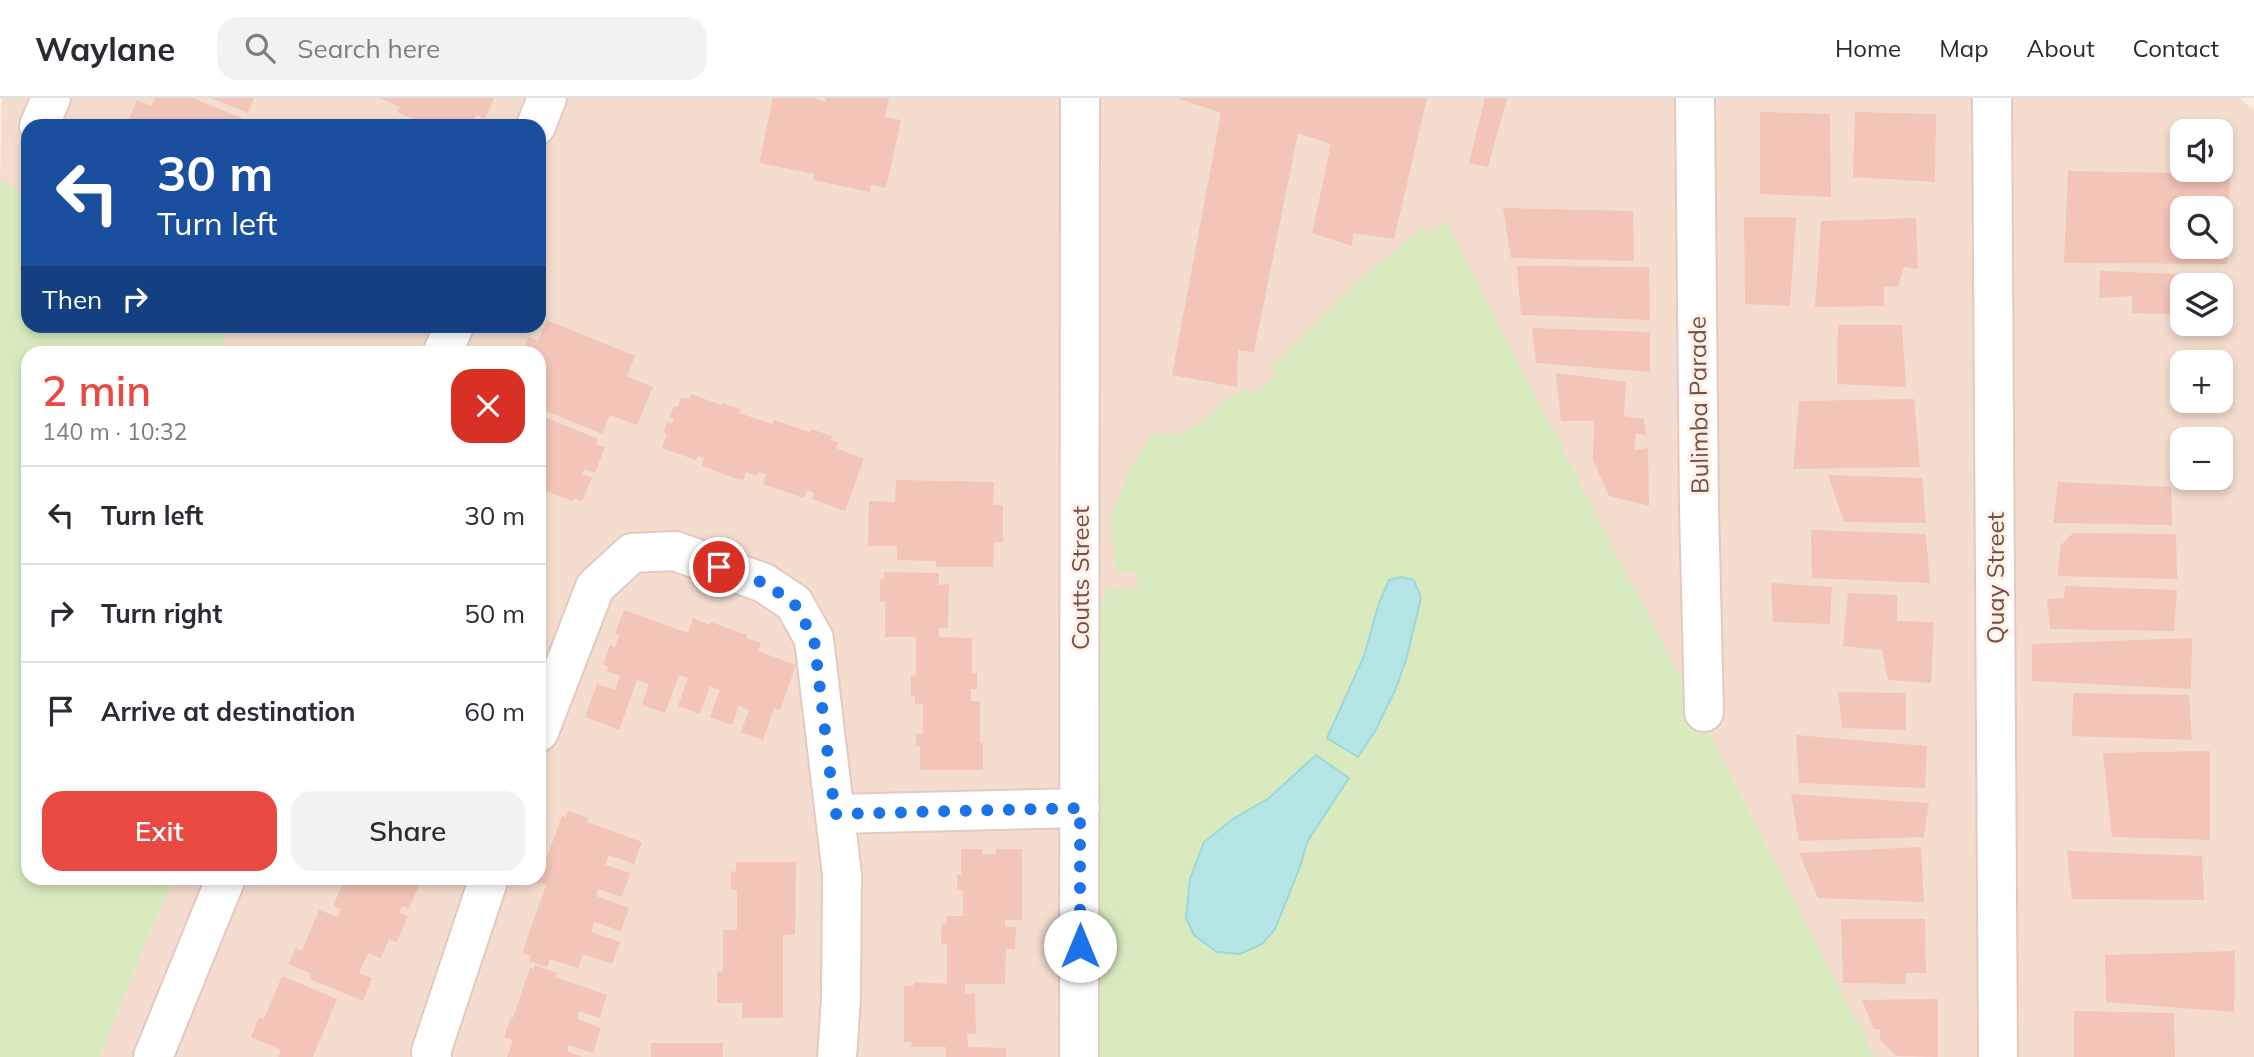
<!DOCTYPE html>
<html lang="en">
<head>
<meta charset="utf-8">
<style>
  body { margin:0; font-family:Mulish,sans-serif; background:#f2f2f3; color:#2b2b33; height:100vh; display:flex; flex-direction:column; font-size:26px; white-space:nowrap }
  * { box-sizing:border-box; margin:0 }
  p { font-size:23px; color:#7c7c81 }
  .icon { flex:none; width:38px; height:38px; fill:none; stroke:currentColor; stroke-width:2; stroke-linecap:round; stroke-linejoin:round }
  .map { position:relative; flex:1; overflow:hidden }
  .drawer { position:absolute; left:21px; top:248px; width:525px; height:539px; display:flex; flex-direction:column; background:#fff; border-radius:21px; box-shadow:0 4px 10px #0003 }
  .drawer>* { flex:none }
  .top-card { position:absolute; left:21px; top:21px; width:525px; height:214px; border-radius:21px; box-shadow:0 4px 10px #0003; background:#1a4fa0; color:#fff; overflow:hidden }
  .controls { position:absolute; left:2170px; top:21px; display:grid; gap:14px }
  .controls a { display:grid; place-items:center; width:63px; height:63px; border-radius:14px; background:#fff; box-shadow:0 4px 10px #0003; font-size:35px }
  .pin { position:absolute; display:grid; place-items:center; width:60px; height:60px; color:#fff; margin:-30px; border:4px solid #fff; border-radius:50%; box-shadow:0 2px 7px #0007 }
  .me { position:absolute; width:77px; margin:-38px; rotate:0deg; stroke-linejoin:round; filter:drop-shadow(0 0 5px #0008) }
  .turn { display:flex; align-items:center; gap:24px; height:147px; padding:0 21px; font-size:32px }
  .turn .icon { width:91px; height:91px; stroke-width:2.5 }
  .turn b { display:block; font-size:49px; line-height:60px }
  .then { display:flex; align-items:center; height:66px; padding:0 21px; background:#0003; gap:14px; font-size:26px }
  .round { display:grid; place-items:center; flex:none; width:74px; height:74px; border-radius:21px; background:#f2f2f3 }
  .headline { display:flex; align-items:center; justify-content:space-between; height:119px; padding:0 21px }
  h1 { font-size:42px; font-weight:600; line-height:52px; color:#ea4942 }
  .action { display:flex; gap:14px; margin-top:auto; padding:14px 21px }
  .action a { flex:1; height:80px; border-radius:21px; background:#ea4942; color:#fff; font-size:28px; font-weight:600; line-height:80px; text-align:center }
  .action a+a { background:#f2f2f3; color:#2b2b33 }
  ul { padding:0; list-style:none }
  li { display:flex; align-items:center; gap:21px; height:98px; padding:0 21px; border-top:2px solid #e1e1e2 }
  li div { flex:1 }
  li b { display:block; font-size:26px }
  li em { font-style:normal }
  header { display:flex; align-items:center; gap:42px; box-sizing:border-box; height:98px; padding:0 35px; background:#fff; border-bottom:2px solid #e1e1e2 }
  header strong { font-size:33px }
  nav { display:flex; gap:38px; margin-inline-start:auto; font-size:24px }
  .search { width:490px; height:63px; background:#f2f2f3; display:flex; align-items:center; gap:18px; box-sizing:border-box; padding:0 24px; border-radius:21px; color:#7c7c81; font-size:26px }
  .map>svg:first-child { display:block }
</style>
</head>
<body>
<header>
<strong>Waylane</strong>
<div class="search"><svg class="icon" aria-label="search" viewBox="0 0 24 24"><circle cx="10" cy="10" r="6"/><path d="M15 15l6 6"/></svg>Search here</div>
<nav><a>Home</a><a>Map</a><a>About</a><a>Contact</a></nav>
</header>
<div class="map">
<svg width="2254" height="959" viewBox="0 0 2254 959">
  <rect width="100%" height="100%" fill="#fdede1"/>
  <!-- residential -->
  <path fill="#f4ddcf" fill-rule="evenodd" d="M 2,0 L 2238,0 L 2254,11 L 2254,959 L 1875,959 L 1445,123 L 1135,959 L 99,959 L 172,781 L 539,780 L 539,256 L 219,255 L 230,228 L 539,228 L 539,28 L 28,28 L 28,97 L 0,84 ZM 2182,33 L 2221,33 L 2221,72 L 2182,72 ZM 2182,110 L 2221,110 L 2221,149 L 2182,149 ZM 2182,187 L 2221,187 L 2221,226 L 2182,226 ZM 2182,264 L 2221,264 L 2221,303 L 2182,303 ZM 2182,341 L 2221,341 L 2221,380 L 2182,380 Z"/>
  <!-- green -->
  <path fill="#d9eabf" d="M 0,84 L 28,97 L 28,228 L 230,228 L 219,255 L 28,256 L 28,780 L 172,781 L 99,959 L 0,959 Z
    M 1445,122 L 1875,959 L 1093,959 L 1096,516 L 1109,490 L 1137,492 L 1137,475 L 1116,473 L 1111,420 L 1129,371 L 1153,336 C 1165,336 1180,338 1191,331 C 1210,320 1222,302 1245,291 L 1255,296 L 1277,276 L 1271,269 L 1356,185 L 1423,129 L 1428,138 Z"/>
  <!-- water -->
  <path fill="#b5e6e5" stroke="#9bd8d7" stroke-width="2" d="M 1401,479 L 1414,482 L 1421,500 L 1406,562 L 1396,590 L 1375,633 L 1358,659 L 1327,640 L 1364,558 L 1379,505 L 1389,482 Z
    M 1316,657 L 1349,680 L 1307,744 L 1300,769 L 1275,831 L 1262,846 L 1240,856 L 1217,854 L 1194,837 L 1186,820 L 1190,781 L 1204,744 L 1233,721 L 1269,700 Z"/>
  <!-- building -->
  <path fill="#f3c4b8" fill-rule="evenodd" d="M 155,0 L 193,0 L 261,28 L 133,28 L 127,26 L 137,2 L 152,8 Z
    M 211,0 L 254,0 L 248,15 Z
    M 380,0 L 494,0 L 485,21 L 476,17 L 472,28 L 429,28 L 397,14 L 400,9 Z
    M 773,0 L 812,0 L 825,3 L 826,0 L 889,0 L 885,19 L 901,22 L 886,90 L 871,87 L 870,94 L 813,82 L 814,76 L 759,65 Z
    M 1177,0 L 1427,0 L 1394,141 L 1353,135 L 1352,148 L 1312,135 L 1331,46 L 1298,35 L 1254,254 L 1238,252 L 1237,289 L 1172,277 L 1221,15 Z
    M 1485,0 L 1507,0 L 1488,69 L 1469,65 Z
    M 1760,14 L 1830,16 L 1831,99 L 1760,96 Z
    M 1855,14 L 1936,16 L 1935,84 L 1853,79 Z
    M 2068,73 L 2230,76 L 2227,166 L 2064,165 ZM 2182,110 L 2221,110 L 2221,149 L 2182,149 Z
    M 1503,110 L 1633,113 L 1634,163 L 1511,160 Z
    M 1744,119 L 1796,119 L 1790,208 L 1745,206 Z
    M 1916,120 L 1918,171 L 1904,169 L 1898,189 L 1884,188 L 1884,208 L 1815,209 L 1821,123 Z
    M 1517,168 L 1649,169 L 1650,222 L 1521,217 Z
    M 2100,173 L 2230,178 L 2230,219 L 2221,219 L 2221,187 L 2182,187 L 2182,217 L 2132,215 L 2132,198 L 2099,200 Z
    M 547,222 L 635,258 L 627,278 L 653,289 L 637,327 L 610,317 L 602,336 L 539,310 L 539,256 L 522,256 L 529,239 L 538,243 Z
    M 1838,227 L 1902,227 L 1906,289 L 1837,286 Z
    M 1532,230 L 1650,234 L 1650,274 L 1536,265 Z
    M 289,248 L 306,256 L 285,256 Z
    M 1556,275 L 1626,284 L 1624,318 L 1644,321 L 1647,338 L 1636,335 L 1634,352 L 1648,350 L 1649,408 L 1609,398 L 1593,362 L 1594,323 L 1561,323 Z
    M 691,296 L 721,307 L 722,305 L 740,311 L 739,315 L 772,326 L 774,322 L 810,334 L 811,331 L 832,338 L 831,342 L 838,344 L 836,350 L 864,361 L 845,413 L 812,401 L 814,395 L 807,392 L 804,400 L 763,386 L 766,376 L 759,374 L 757,378 L 746,374 L 743,383 L 702,368 L 704,360 L 698,358 L 696,362 L 662,350 L 667,336 L 663,335 L 667,324 L 672,326 L 674,321 L 670,319 L 674,308 L 678,309 L 681,299 L 689,301 Z
    M 1914,301 L 1920,369 L 1793,371 L 1799,303 Z
    M 547,320 L 598,341 L 596,346 L 605,349 L 595,375 L 585,371 L 582,376 L 592,380 L 582,403 L 574,400 L 572,403 L 542,391 L 539,397 L 539,330 L 542,331 Z
    M 1828,377 L 1922,380 L 1926,425 L 1844,424 Z
    M 896,382 L 994,384 L 993,407 L 1003,407 L 1003,444 L 994,444 L 993,469 L 936,469 L 936,463 L 897,462 L 897,448 L 868,448 L 869,403 L 895,404 Z
    M 2058,384 L 2171,389 L 2172,427 L 2053,425 Z
    M 1811,432 L 1926,436 L 1930,485 L 1812,480 Z
    M 2073,435 L 2176,436 L 2177,481 L 2057,478 L 2061,447 Z
    M 884,474 L 939,475 L 939,487 L 949,486 L 948,530 L 939,530 L 939,539 L 972,540 L 972,575 L 977,575 L 977,591 L 971,591 L 971,603 L 980,603 L 980,645 L 983,645 L 983,672 L 920,672 L 920,648 L 916,648 L 916,636 L 923,636 L 923,606 L 915,606 L 915,599 L 911,598 L 911,578 L 916,577 L 916,539 L 885,539 L 885,504 L 880,504 L 880,481 L 884,481 Z
    M 1771,485 L 1832,489 L 1830,526 L 1773,524 Z
    M 2065,488 L 2177,492 L 2174,533 L 2050,531 L 2047,501 L 2064,500 Z
    M 1848,495 L 1897,497 L 1897,523 L 1934,524 L 1931,585 L 1888,582 L 1882,552 L 1843,548 Z
    M 624,512 L 688,535 L 693,520 L 710,527 L 711,524 L 747,537 L 746,540 L 761,545 L 758,553 L 796,567 L 780,612 L 774,610 L 763,642 L 741,634 L 749,612 L 739,608 L 732,627 L 710,619 L 720,592 L 710,588 L 700,616 L 678,608 L 688,580 L 679,577 L 665,615 L 642,607 L 649,586 L 637,582 L 619,632 L 585,619 L 597,586 L 615,592 L 620,578 L 607,573 L 608,568 L 603,567 L 610,547 L 615,549 L 619,537 L 615,536 Z
    M 2192,540 L 2191,591 L 2032,583 L 2032,546 Z
    M 1838,594 L 1906,595 L 1906,632 L 1842,630 Z
    M 2073,595 L 2189,597 L 2192,642 L 2072,638 Z
    M 1796,637 L 1927,648 L 1925,690 L 1799,685 Z
    M 2210,653 L 2210,742 L 2112,739 L 2103,655 Z
    M 1791,696 L 1929,705 L 1924,739 L 1799,743 Z
    M 568,713 L 589,720 L 587,724 L 642,744 L 634,766 L 609,757 L 605,767 L 630,775 L 622,799 L 598,791 L 596,798 L 629,810 L 621,833 L 594,824 L 591,834 L 620,844 L 612,866 L 583,856 L 578,870 L 550,861 L 547,869 L 529,863 L 531,858 L 522,855 L 546,787 L 538,784 L 562,718 L 566,719 Z
    M 1921,749 L 1924,804 L 1818,800 L 1799,755 Z
    M 961,751 L 982,751 L 982,756 L 996,756 L 996,751 L 1022,751 L 1022,822 L 1005,822 L 1005,829 L 1016,829 L 1015,851 L 1006,851 L 1005,886 L 965,886 L 965,896 L 975,895 L 976,936 L 967,936 L 968,949 L 1006,950 L 1006,959 L 946,959 L 946,949 L 910,949 L 912,944 L 904,944 L 904,888 L 913,888 L 914,884 L 947,886 L 947,846 L 941,846 L 942,826 L 946,826 L 947,818 L 963,818 L 963,792 L 957,792 L 957,777 L 961,777 Z
    M 2067,753 L 2202,758 L 2204,802 L 2072,801 Z
    M 736,764 L 796,764 L 795,837 L 783,837 L 783,920 L 742,920 L 742,905 L 717,905 L 717,873 L 723,874 L 723,832 L 737,832 L 737,792 L 731,792 L 731,773 L 736,774 Z
    M 345,780 L 409,780 L 420,785 L 409,810 L 402,808 L 399,815 L 408,818 L 397,844 L 389,841 L 381,860 L 368,855 L 359,875 L 372,880 L 363,903 L 310,881 L 311,876 L 288,866 L 296,850 L 302,853 L 319,812 L 338,819 L 341,811 L 333,808 Z
    M 1841,821 L 1925,821 L 1926,875 L 1905,875 L 1906,886 L 1843,885 Z
    M 2235,853 L 2234,914 L 2106,904 L 2105,857 Z
    M 535,867 L 557,875 L 555,879 L 607,897 L 600,920 L 579,913 L 577,921 L 601,930 L 593,955 L 569,947 L 567,953 L 582,959 L 507,959 L 513,942 L 504,939 L 511,919 L 513,920 L 530,870 L 534,871 Z
    M 282,878 L 337,901 L 313,959 L 278,959 L 281,952 L 251,939 L 259,919 L 264,921 Z
    M 1938,901 L 1938,959 L 1896,958 L 1880,942 L 1880,931 L 1874,931 L 1862,902 Z
    M 2074,913 L 2174,915 L 2175,959 L 2074,959 Z
    M 651,945 L 723,945 L 723,959 L 651,959 Z"/>
  <g fill="none" stroke-linecap="round" stroke-linejoin="round">
    <!-- minor casing -->
    <g stroke="#e3c9c0" stroke-width="42">
      <path id="minor" d="M 1695,0 L 1699,409 L 1704,614
        M 1992,0 L 1998,959
        M 39,28 L 51,0
        M 536,28 L 547,0
        M 442,256 L 454,228
        M 539,634 L 595,489 L 632,455 L 675,453 L 764,485 L 794,505 L 814,541 L 842,777 L 841,900 L 837,959
        M 835,716 L 1080,710
        M 153,959 L 226,780
        M 432,959 L 431,954 L 489,780
        M 1079,959 L 1080,0"/>
    </g>
    <!-- minor -->
    <use href="#minor" stroke="#fff" stroke-width="38"/>
  </g>
  <g fill="none" stroke-linecap="round" stroke-linejoin="round">
    <!-- route -->
    <path stroke="#1a73e8" stroke-width="12" stroke-dasharray="0 21.6" d="M 719,469 L 764,485 L 794,505 L 814,541 L 835,716 L 1080,710 L 1080,848"/>
  </g>
  <g text-anchor="middle" dominant-baseline="central" stroke-width="6" stroke-linejoin="round" paint-order="stroke">
    <!-- street labels -->
    <g font-size="24" fill="#744f47" stroke="#fff1e8">
      <text transform="translate(1698 307) rotate(-91)">Bulimba Parade</text>
      <text transform="translate(1080 480) rotate(-90)">Coutts Street</text>
      <text transform="translate(1995 480) rotate(-90)">Quay Street</text>
    </g>
  </g>
</svg>
<div class="controls">
<a><svg class="icon" aria-label="sound" viewBox="0 0 24 24"><path d="M4 9h4l5-4v14l-5-4H4zM17 9q2 3 0 6"/></svg></a>
<a><svg class="icon" aria-label="search" viewBox="0 0 24 24"><circle cx="10" cy="10" r="6"/><path d="M15 15l6 6"/></svg></a>
<a><svg class="icon" aria-label="layers" viewBox="0 0 24 24"><path d="M12 4l9 5-9 5-9-5zM3 14l9 5 9-5"/></svg></a>
<a>+</a>
<a>−</a>
</div>
<div class="pin" style="left:719px;top:469px;background:#d93025"><svg class="icon" aria-label="arrive" viewBox="0 0 24 24"><path d="M6 21V4h12l-3 4 3 4H6"/></svg></div>
<svg class="me" style="left:1080px;top:848px" viewBox="-20 -20 40 40"><circle r="19" fill="#fff"/><path d="M0-13L10 11 0 6-10 11z" fill="#1a73e8"/></svg>
<div class="top-card">
<div class="turn"><svg class="icon" aria-label="left" viewBox="0 0 24 24"><path d="M17 20v-9H6M10 6l-5 5 5 5"/></svg><div><b>30 m</b>Turn left</div></div>
<div class="then">Then<svg class="icon" aria-label="right" viewBox="0 0 24 24"><path d="M7 20v-9h11M14 6l5 5-5 5"/></svg></div>
</div>
<section class="drawer">
<div class="headline"><div><h1>2 min</h1><p>140 m · 10:32</p></div><a class="round" style="background:#d93025;color:#fff"><svg class="icon" aria-label="close" viewBox="0 0 24 24"><path d="M6 6l12 12M18 6L6 18"/></svg></a></div>
<ul>
<li><svg class="icon" aria-label="left" viewBox="0 0 24 24"><path d="M17 20v-9H6M10 6l-5 5 5 5"/></svg><div><b>Turn left</b></div><em>30 m</em></li>
<li><svg class="icon" aria-label="right" viewBox="0 0 24 24"><path d="M7 20v-9h11M14 6l5 5-5 5"/></svg><div><b>Turn right</b></div><em>50 m</em></li>
<li><svg class="icon" aria-label="arrive" viewBox="0 0 24 24"><path d="M6 21V4h12l-3 4 3 4H6"/></svg><div><b>Arrive at destination</b></div><em>60 m</em></li>
</ul>
<div class="action"><a>Exit</a><a>Share</a></div>
</section>
</div>
</body>
</html>
